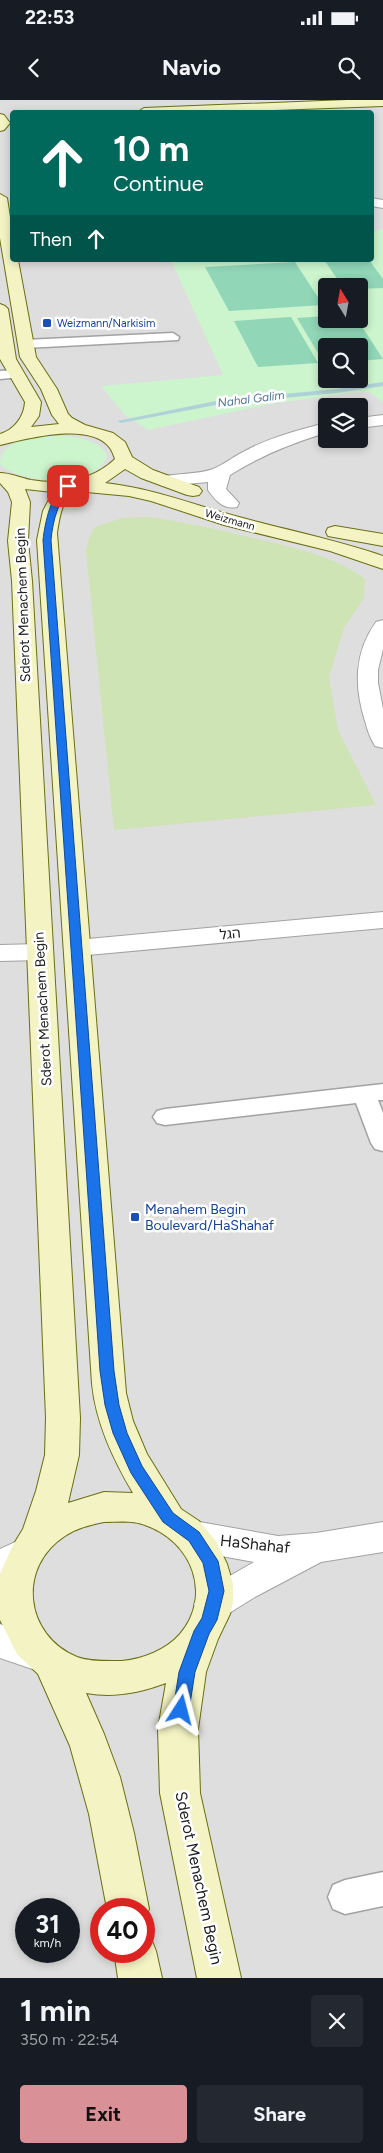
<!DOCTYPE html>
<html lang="en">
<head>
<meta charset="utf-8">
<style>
  body { margin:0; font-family:Figtree,"Noto Sans Hebrew",sans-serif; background:#242831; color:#f1f3f6; height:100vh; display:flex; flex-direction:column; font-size:19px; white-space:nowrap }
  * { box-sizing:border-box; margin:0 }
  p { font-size:16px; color:#9ea1a6 }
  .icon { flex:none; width:28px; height:28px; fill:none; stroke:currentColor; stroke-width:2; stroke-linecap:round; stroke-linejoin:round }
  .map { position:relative; height:1878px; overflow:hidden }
  .panel { display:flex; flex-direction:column; background:#171b24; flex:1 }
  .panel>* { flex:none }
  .hud { position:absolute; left:10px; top:10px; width:364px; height:152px; border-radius:5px; box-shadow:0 2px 8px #0003; background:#00695c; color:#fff; overflow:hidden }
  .needle { width:32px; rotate:349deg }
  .tools { position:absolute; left:318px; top:178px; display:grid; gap:10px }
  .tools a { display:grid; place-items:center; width:50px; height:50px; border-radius:5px; background:#171b24; box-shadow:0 2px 8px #0003; font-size:25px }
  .speed { position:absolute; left:15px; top:1798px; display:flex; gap:10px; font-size:25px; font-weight:700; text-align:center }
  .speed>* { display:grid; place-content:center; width:65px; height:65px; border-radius:50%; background:#171b24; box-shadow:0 2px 8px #0003; line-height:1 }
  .speed small { font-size:12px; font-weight:400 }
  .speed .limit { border:8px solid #d22; background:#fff; color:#111 }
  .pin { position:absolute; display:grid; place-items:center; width:42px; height:42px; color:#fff; margin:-21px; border-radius:10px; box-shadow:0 2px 8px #0006 }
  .me { position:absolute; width:55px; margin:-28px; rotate:9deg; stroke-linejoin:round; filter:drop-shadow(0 0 4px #0008) }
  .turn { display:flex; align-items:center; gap:18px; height:105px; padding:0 20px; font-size:22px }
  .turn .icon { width:65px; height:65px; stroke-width:2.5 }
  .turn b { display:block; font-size:35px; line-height:42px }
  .then { display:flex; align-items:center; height:48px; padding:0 20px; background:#0003; gap:10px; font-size:19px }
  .round { display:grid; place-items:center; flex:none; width:52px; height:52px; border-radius:5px; background:#242831 }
  .headline { display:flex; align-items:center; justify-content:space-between; height:85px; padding:0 20px }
  h1 { font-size:30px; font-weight:700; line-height:38px }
  .primary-button { display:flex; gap:10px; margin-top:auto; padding:10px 20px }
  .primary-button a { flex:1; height:58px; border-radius:5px; background:#d99096; color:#111; font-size:20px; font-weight:700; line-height:58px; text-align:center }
  .primary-button a+a { background:#242831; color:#f1f3f6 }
  .status { display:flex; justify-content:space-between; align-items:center; height:35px; padding:0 25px; background:#171b24; direction:ltr }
  .status svg { height:14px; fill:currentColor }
  header { display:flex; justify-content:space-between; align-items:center; height:65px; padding:0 20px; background:#171b24; font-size:22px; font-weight:700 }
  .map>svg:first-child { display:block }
</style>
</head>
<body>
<div class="status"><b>22:53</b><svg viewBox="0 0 49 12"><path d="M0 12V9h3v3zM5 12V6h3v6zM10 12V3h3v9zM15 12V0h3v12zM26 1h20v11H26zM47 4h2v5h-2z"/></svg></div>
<header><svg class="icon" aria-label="back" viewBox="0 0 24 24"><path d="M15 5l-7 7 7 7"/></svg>Navio<svg class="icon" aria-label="search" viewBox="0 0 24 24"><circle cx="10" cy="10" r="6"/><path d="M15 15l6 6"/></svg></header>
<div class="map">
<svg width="383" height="1878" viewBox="0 0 383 1878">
  <rect width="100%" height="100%" fill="#f0ede9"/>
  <!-- residential -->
  <path fill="#dfdede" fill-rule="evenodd" d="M 0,0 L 383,0 L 383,1878 L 0,1878 ZM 12,12 L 371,12 L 371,160 L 12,160 ZM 326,186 L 359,186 L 359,219 L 326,219 ZM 326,246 L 359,246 L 359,279 L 326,279 ZM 326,306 L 359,306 L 359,339 L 326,339 ZM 26,1809 L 69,1809 L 69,1851 L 26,1851 ZM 101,1809 L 144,1809 L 144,1851 L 101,1851 Z"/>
  <!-- grass -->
  <path fill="#cfe4b5" d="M 147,417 C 186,422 224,431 262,440 C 299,449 334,456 365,479 L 364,498 L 344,528 L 329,577 L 338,630 L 376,705 L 114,730 L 86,451 L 89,438 L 95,427 L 122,418 Z"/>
  <!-- park -->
  <path fill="#ccf4cd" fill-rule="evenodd" d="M 383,129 L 383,302 L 369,292 L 349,293 L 270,304 L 148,330 L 125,315 L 101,286 L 223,275 L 171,160 L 371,160 L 371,132 ZM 326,186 L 359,186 L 359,219 L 326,219 ZM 326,246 L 359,246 L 359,279 L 326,279 Z
    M 49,336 C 69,336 96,336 107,355 C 99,389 20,385 0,364 C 0,340 31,338 49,336 Z"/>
  <!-- pitch -->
  <path fill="#90d6b7" d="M 369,160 L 383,179 L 383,188 L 359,189 L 359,186 L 342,186 L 325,161 Z
    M 295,162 L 323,205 L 229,211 L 205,167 Z
    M 326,216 L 326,219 L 357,219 L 383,259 L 359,261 L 359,246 L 326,246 L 326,263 L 324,263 L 297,218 Z
    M 291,217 L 318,263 L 258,267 L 234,221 Z"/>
  <!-- parking -->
  <path fill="#ddd" d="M 175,226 L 181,247 L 45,254 L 41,232 Z"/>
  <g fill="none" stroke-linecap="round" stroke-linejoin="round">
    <!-- stream -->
    <path fill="#afd2d9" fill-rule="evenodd" d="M 383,282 L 383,286 L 337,293 L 221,304 L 121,323 L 117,321 L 221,300 L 337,289 Z"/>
    <!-- lane casing -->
    <g stroke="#a2a2a2" stroke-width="3">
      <path id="lane" d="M 173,233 L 179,237 L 178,240 L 25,248 L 19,244 L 25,240 Z
        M 16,270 L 21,271 L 23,274 L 21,277 L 0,279 L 0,271 Z
        M 383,984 L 383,1000 L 378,1000 L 383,1013 L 383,1051 L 375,1049 L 371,1043 L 356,1003 L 165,1025 L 157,1023 L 153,1017 L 157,1011 L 165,1009 Z
        M 383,1772 L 383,1806 L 345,1814 L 333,1809 L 328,1797 L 333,1785 L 345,1780 Z"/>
    </g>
    <!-- street casing -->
    <g stroke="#a2a2a2" stroke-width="2">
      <path id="street" d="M 371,98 L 383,100 L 383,108 L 371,106 Z
        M 383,315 L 383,325 L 359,328 L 359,318 Z
        M 326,323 L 326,333 C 292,343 260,356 230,375 L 226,389 L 239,403 L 237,407 C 223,410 215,400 208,390 L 208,382 L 166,386 L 160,385 L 157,381 L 160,377 C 177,373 196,375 213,369 C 223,365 233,357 243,352 C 268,338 298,330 326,323 Z
        M 383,520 L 383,549 L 378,570 L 378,583 L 383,609 L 383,648 L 375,646 C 370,638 367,629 365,621 C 354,586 354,553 376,522 Z
        M 383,812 L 383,828 L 77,856 L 68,854 L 64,848 L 68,842 L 77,840 Z
        M 40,844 L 49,846 L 53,852 L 49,858 L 40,860 L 0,861 L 0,845 Z
        M 194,1421 L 278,1436 L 316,1433 L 383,1422 L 383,1452 L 321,1462 L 255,1497 L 226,1515 L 213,1520 L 200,1515 L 194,1504 L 200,1493 L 254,1462 L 194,1451 L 181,1447 L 176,1436 L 181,1425 Z
        M 26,1437 L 39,1441 L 44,1452 C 36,1469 18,1476 0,1482 L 0,1449 Z
        M 0,1524 L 54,1543 L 60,1555 L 54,1567 L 41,1572 L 0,1558 Z"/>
    </g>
    <!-- secondary casing -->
    <g stroke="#6a6f12" stroke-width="2">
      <path id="secondary" d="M 347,0 L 383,0 L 383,6 L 217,12 L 138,12 L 144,8 Z
        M 0,14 L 4,15 L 10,23 L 4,30 L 0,31 Z
        M 0,94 L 7,98 L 12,130 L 12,160 L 18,160 L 36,257 L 57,289 L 68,314 L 72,318 L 85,325 L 113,333 L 125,342 L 132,357 L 153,370 L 199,387 L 202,391 L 199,395 L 193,396 L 187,395 L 141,378 L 125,369 L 105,383 C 152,388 194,405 239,417 C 287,430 336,440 383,456 L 383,469 L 330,451 L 224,425 L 151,401 L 129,396 L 76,391 C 62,396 59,420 57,433 L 126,1293 L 133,1321 L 147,1354 L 181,1409 L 199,1421 L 216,1441 L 227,1464 L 233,1484 L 233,1502 L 230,1514 L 218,1539 L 206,1572 L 198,1629 L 200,1693 L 241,1878 L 197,1878 L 160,1693 L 158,1629 L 166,1583 C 139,1593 114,1598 86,1593 L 104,1634 L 120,1677 L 134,1733 L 149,1809 L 144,1822 L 144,1809 L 107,1809 L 89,1714 L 70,1646 L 38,1574 L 17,1554 L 0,1520 L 0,1474 L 12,1447 L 23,1429 L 36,1391 L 45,1355 L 46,1318 L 12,481 L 8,441 L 12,402 L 8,392 L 0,383 L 0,373 C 10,373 21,378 31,380 C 61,385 92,381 115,359 C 114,356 112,351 110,348 C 90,321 26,339 0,345 L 0,334 C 14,330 24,317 25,302 L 0,259 L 0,204 L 5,206 L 8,209 L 16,259 L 41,302 L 39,316 L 31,327 L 59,324 L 52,315 L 41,289 L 20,257 L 0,138 ZM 25,389 L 53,392 L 43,411 L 37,440 L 92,1284 C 96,1323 113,1359 133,1393 L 104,1392 L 68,1403 L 79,1355 L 80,1318 L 32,481 L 28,441 L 30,402 ZM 104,1422 C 118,1422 132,1420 145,1425 C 192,1441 213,1495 180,1534 C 166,1550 143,1559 122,1561 C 108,1561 91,1562 77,1557 C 24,1535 17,1467 65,1436 C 77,1428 90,1425 104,1422 Z
        M 335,426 L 383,434 L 383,446 L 328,436 L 326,432 L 328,428 Z
        M 144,1833 L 150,1836 L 156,1851 L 162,1878 L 118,1878 L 114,1851 L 144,1851 Z"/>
    </g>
    <!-- lane -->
    <use href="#lane" fill="#fff" fill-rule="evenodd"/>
    <!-- street -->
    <use href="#street" fill="#fff" fill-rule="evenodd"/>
    <!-- secondary -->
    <use href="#secondary" fill="#f3f3c4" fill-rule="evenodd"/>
  </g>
  <!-- route -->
  <path fill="#1a73e8" stroke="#114b97" d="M 68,383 L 72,386 C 58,402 53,419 51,440 L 114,1271 L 119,1305 L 127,1333 L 142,1366 L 173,1413 L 199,1432 L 218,1461 L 224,1491 L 217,1520 L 209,1534 L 195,1572 L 189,1610 L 187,1615 L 181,1617 L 175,1615 L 173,1610 L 179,1572 L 194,1531 L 202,1518 L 209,1491 L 203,1463 L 189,1441 L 163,1422 L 131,1373 L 113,1333 L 105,1305 L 100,1271 L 43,440 C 45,423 51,391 68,383 Z"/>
  <!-- markers -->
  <g fill="#1a4fb4" stroke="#fff" stroke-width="2">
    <rect x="42" y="218" width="10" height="10" rx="2.5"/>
    <rect x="130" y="1112" width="10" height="10" rx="2.5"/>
  </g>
  <g text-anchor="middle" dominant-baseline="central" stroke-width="5" stroke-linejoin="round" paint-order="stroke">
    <!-- far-transit labels -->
    <g font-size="11" fill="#164399" stroke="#fff" text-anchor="start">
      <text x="57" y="223">Weizmann/Narkisim</text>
    </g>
    <!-- far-street labels -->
    <g font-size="11" fill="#212121" stroke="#fff">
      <text transform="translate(230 420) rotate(16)">Weizmann</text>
    </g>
    <!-- far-water labels -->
    <g font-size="12" font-style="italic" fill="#507898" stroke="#fff">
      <text transform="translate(251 299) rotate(-7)">Nahal Galim</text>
    </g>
    <!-- street labels -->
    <g font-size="14" fill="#212121" stroke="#fff">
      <text transform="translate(23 505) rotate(-92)">Sderot Menachem Begin</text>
      <text transform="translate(230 834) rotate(-5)">הגל</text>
      <text transform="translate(43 909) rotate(-93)">Sderot Menachem Begin</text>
    </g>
    <!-- transit labels -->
    <g font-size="14" fill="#164399" stroke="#fff" text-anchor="start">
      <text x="145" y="1109">Menahem Begin<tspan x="145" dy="16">Boulevard/HaShahaf</tspan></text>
    </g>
    <!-- near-street labels -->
    <g font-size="16" fill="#212121" stroke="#fff">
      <text transform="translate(255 1444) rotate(6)">HaShahaf</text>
      <text transform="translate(199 1778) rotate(78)">Sderot Menachem Begin</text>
    </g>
  </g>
</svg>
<div class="tools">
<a><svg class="needle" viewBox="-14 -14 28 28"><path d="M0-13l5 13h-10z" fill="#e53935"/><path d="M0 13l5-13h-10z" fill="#9ea1a6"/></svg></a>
<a><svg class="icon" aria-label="search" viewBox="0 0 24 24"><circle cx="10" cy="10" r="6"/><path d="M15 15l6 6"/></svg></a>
<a><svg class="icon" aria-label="layers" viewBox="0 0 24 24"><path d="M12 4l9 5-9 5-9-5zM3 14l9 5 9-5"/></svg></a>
</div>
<div class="speed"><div>31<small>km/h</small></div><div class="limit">40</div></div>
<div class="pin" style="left:68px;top:386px;background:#d93025"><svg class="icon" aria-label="arrive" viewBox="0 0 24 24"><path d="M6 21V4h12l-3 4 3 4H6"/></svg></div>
<svg class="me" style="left:181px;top:1610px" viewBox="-20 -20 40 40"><path d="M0-17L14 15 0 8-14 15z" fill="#1a73e8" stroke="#fff" stroke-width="4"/></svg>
<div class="hud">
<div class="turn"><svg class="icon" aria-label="ahead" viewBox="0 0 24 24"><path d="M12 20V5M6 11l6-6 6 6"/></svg><div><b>10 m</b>Continue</div></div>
<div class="then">Then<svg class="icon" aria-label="ahead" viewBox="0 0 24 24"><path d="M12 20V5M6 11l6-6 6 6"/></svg></div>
</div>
</div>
<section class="panel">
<div class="headline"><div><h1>1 min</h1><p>350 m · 22:54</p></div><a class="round"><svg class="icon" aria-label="close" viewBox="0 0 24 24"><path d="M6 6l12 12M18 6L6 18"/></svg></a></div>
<div class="primary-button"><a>Exit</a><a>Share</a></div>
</section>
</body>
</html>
